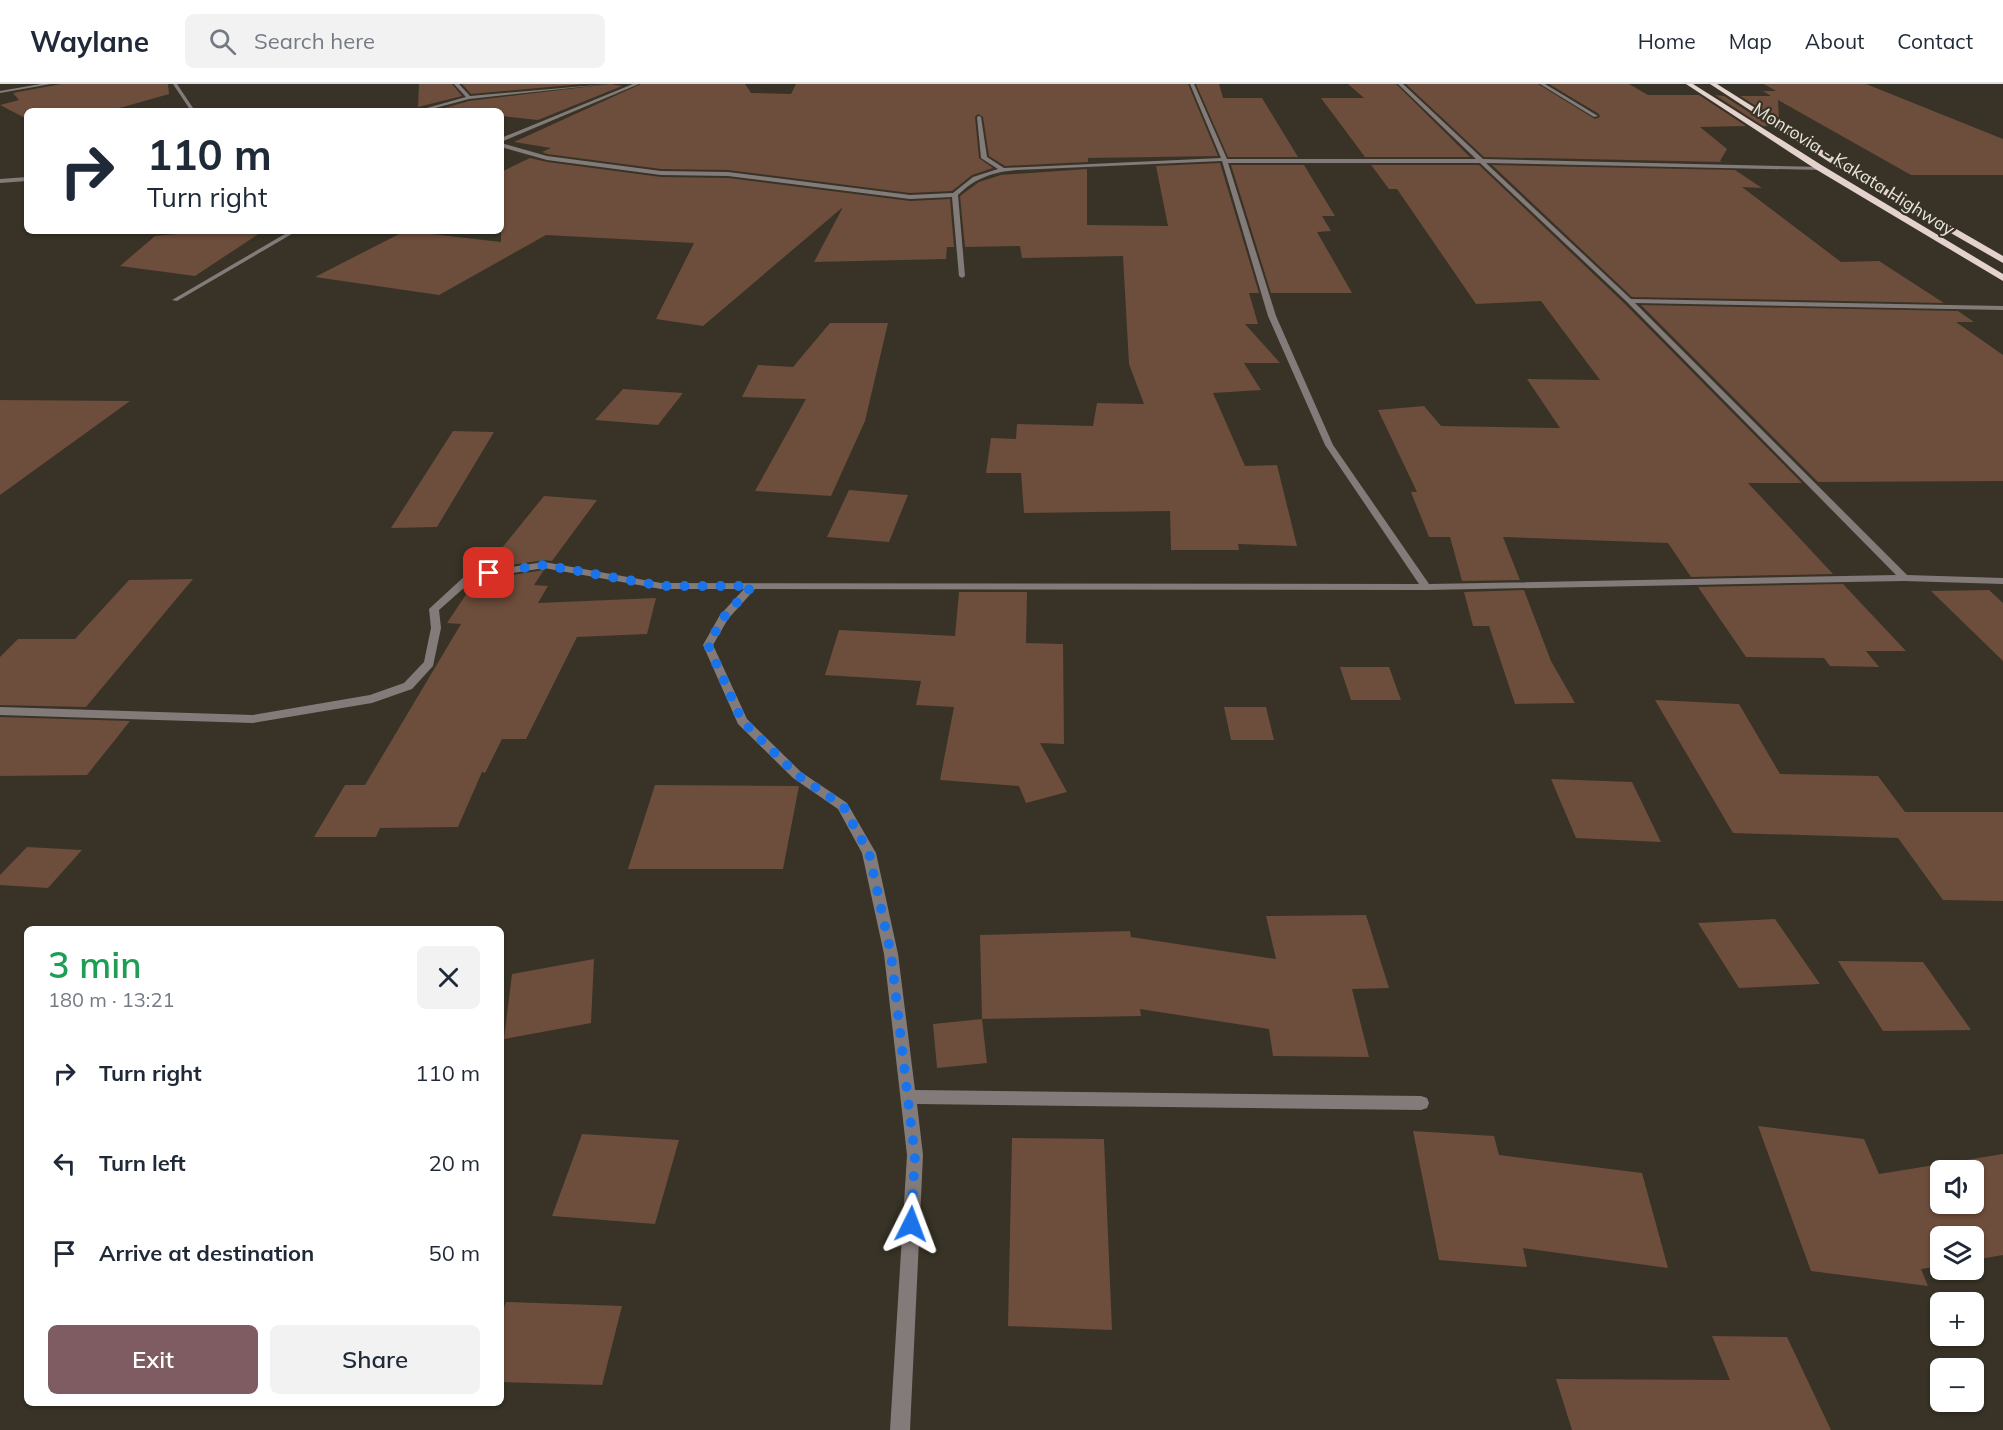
<!DOCTYPE html>
<html lang="en">
<head>
<meta charset="utf-8">
<style>
  body { margin:0; font-family:Mulish,sans-serif; background:#f2f2f3; color:#1f2937; height:100vh; display:flex; flex-direction:column; font-size:22px; white-space:nowrap }
  * { box-sizing:border-box; margin:0 }
  p { font-size:20px; color:#747a83 }
  .icon { flex:none; width:33px; height:33px; fill:none; stroke:currentColor; stroke-width:2; stroke-linecap:round; stroke-linejoin:round }
  .map { position:relative; flex:1; overflow:hidden }
  .drawer { position:absolute; left:24px; top:842px; width:480px; height:480px; display:flex; flex-direction:column; background:#fff; border-radius:9px; box-shadow:0 2px 4px #0004 }
  .drawer>* { flex:none }
  .banner { position:absolute; left:24px; top:24px; width:480px; height:126px; border-radius:9px; box-shadow:0 2px 4px #0004; background:#fff; color:#1f2937; overflow:hidden }
  .tools { position:absolute; left:1930px; top:1076px; display:grid; gap:12px }
  .tools a { display:grid; place-items:center; width:54px; height:54px; border-radius:9px; background:#fff; box-shadow:0 2px 4px #0004; font-size:30px }
  .pin { position:absolute; display:grid; place-items:center; width:51px; height:51px; color:#fff; margin:-26px; border-radius:12px; box-shadow:0 3px 9px #0006 }
  .me { position:absolute; width:66px; margin:-33px; rotate:3deg; stroke-linejoin:round; filter:drop-shadow(0 0 4px #0008) }
  .turn { display:flex; align-items:center; gap:21px; height:126px; padding:0 24px; font-size:27px }
  .turn .icon { width:78px; height:78px; stroke-width:2.5 }
  .turn b { display:block; font-size:42px; line-height:51px }
  .round { display:grid; place-items:center; flex:none; width:63px; height:63px; border-radius:9px; background:#f2f2f3 }
  .overview { display:flex; align-items:center; justify-content:space-between; height:102px; padding:0 24px }
  h1 { font-size:36px; font-weight:600; line-height:45px; color:#1e9e55 }
  .primary-button { display:flex; gap:12px; margin-top:auto; padding:12px 24px }
  .primary-button a { flex:1; height:69px; border-radius:9px; background:#7f5c62; color:#fff; font-size:24px; font-weight:600; line-height:69px; text-align:center }
  .primary-button a+a { background:#f2f2f3; color:#1f2937 }
  ul { padding:0; list-style:none }
  li { display:flex; align-items:center; gap:18px; height:90px; padding:0 24px }
  li div { flex:1 }
  li b { display:block; font-size:22px }
  li em { font-style:normal }
  header { display:flex; align-items:center; gap:36px; box-sizing:border-box; height:84px; padding:0 30px; background:#fff; border-bottom:2px solid #e0e1e3 }
  header strong { font-size:28px }
  nav { display:flex; gap:33px; margin-inline-start:auto; font-size:21px }
  .search { width:420px; height:54px; background:#f2f2f3; display:flex; align-items:center; gap:15px; box-sizing:border-box; padding:0 21px; border-radius:9px; color:#747a83; font-size:22px }
  .map>svg:first-child { display:block }
</style>
</head>
<body>
<header>
<strong>Waylane</strong>
<div class="search"><svg class="icon" aria-label="search" viewBox="0 0 24 24"><circle cx="10" cy="10" r="6"/><path d="M15 15l6 6"/></svg>Search here</div>
<nav><a>Home</a><a>Map</a><a>About</a><a>Contact</a></nav>
</header>
<div class="map">
<svg width="2003" height="1346" viewBox="0 0 2003 1346">
  <rect width="100%" height="100%" fill="#383326"/>
  <!-- building -->
  <path fill="#6d4d3b" fill-rule="evenodd" d="M 61,0 L 168,0 L 169,10 L 109,27 L 27,27 L 27,35 L 0,21 L 19,16 L 13,9 Z
    M 419,0 L 452,0 L 462,12 L 418,23 Z
    M 462,0 L 582,0 L 471,10 Z
    M 610,0 L 622,2 L 538,36 L 501,32 L 501,27 L 438,26 L 469,17 Z
    M 641,0 L 745,0 L 751,9 L 791,10 L 796,0 L 1188,0 L 1218,72 L 1088,74 L 1088,78 L 1005,82 L 989,72 L 983,33 L 978,30 L 975,33 L 979,74 L 993,84 L 972,91 L 952,107 L 910,109 L 728,86 L 661,85 L 547,70 L 542,68 L 551,64 L 514,58 Z
    M 1196,0 L 1219,0 L 1223,14 L 1262,14 L 1298,73 L 1228,73 Z
    M 1348,0 L 1396,0 L 1470,73 L 1365,73 L 1321,14 L 1364,14 Z
    M 1406,0 L 1538,0 L 1595,35 L 1600,33 L 1599,30 L 1549,0 L 1629,0 L 1648,11 L 1699,11 L 1746,42 L 1700,43 L 1727,65 L 1720,77 L 1722,78 L 1484,73 Z
    M 1764,0 L 1866,0 L 2003,55 L 2003,91 L 1911,91 L 1778,16 L 1779,36 L 1740,12 L 1771,12 L 1763,7 L 1776,7 Z
    M 1715,11 L 1724,12 L 1770,42 L 1763,42 Z
    M 530,74 L 547,78 L 661,93 L 728,94 L 910,117 L 950,115 L 954,163 L 947,163 L 946,175 L 814,178 L 843,123 L 703,242 L 656,235 L 694,159 L 546,151 L 439,211 L 315,193 L 405,147 L 501,158 L 501,88 Z
    M 1220,79 L 1259,209 L 1249,209 L 1258,240 L 1245,240 L 1280,279 L 1244,279 L 1261,306 L 1213,309 L 1245,382 L 1277,381 L 1297,462 L 1238,460 L 1239,466 L 1171,466 L 1170,427 L 1024,429 L 1021,389 L 986,389 L 991,354 L 1016,355 L 1017,340 L 1093,342 L 1097,319 L 1144,320 L 1129,280 L 1123,172 L 1022,174 L 1020,162 L 965,163 L 960,112 L 979,98 L 1001,91 L 1087,85 L 1087,141 L 1168,142 L 1156,82 Z
    M 1231,81 L 1304,81 L 1335,132 L 1322,132 L 1331,147 L 1317,148 L 1352,209 L 1271,209 Z
    M 1371,81 L 1479,81 L 1625,220 L 1802,399 L 1748,399 L 1833,490 L 1691,493 L 1668,459 L 1503,453 L 1520,496 L 1462,497 L 1450,453 L 1429,453 L 1411,408 L 1417,408 L 1378,326 L 1424,322 L 1441,342 L 1560,344 L 1527,295 L 1600,296 L 1541,217 L 1476,220 L 1397,105 L 1389,105 Z
    M 1492,81 L 1735,86 L 1762,104 L 1742,103 L 1841,178 L 1879,177 L 1944,219 L 1632,213 Z
    M 214,147 L 263,147 L 195,192 L 120,182 L 155,152 Z
    M 1641,221 L 1958,227 L 1974,238 L 1956,238 L 2003,271 L 2003,397 L 1818,398 Z
    M 830,239 L 888,239 L 865,337 L 831,412 L 755,407 L 806,315 L 742,313 L 758,281 L 793,283 Z
    M 623,305 L 683,309 L 658,341 L 595,336 Z
    M 0,316 L 130,317 L 0,411 Z
    M 453,347 L 494,348 L 437,443 L 391,444 Z
    M 849,406 L 908,411 L 889,458 L 827,453 Z
    M 544,412 L 597,416 L 552,477 L 544,476 L 485,485 Z
    M 544,486 L 534,501 L 548,502 L 538,519 L 656,514 L 647,550 L 577,553 L 526,655 L 502,655 L 485,689 L 482,688 L 458,743 L 380,744 L 376,753 L 314,753 L 345,701 L 365,701 L 461,540 L 447,539 L 475,497 Z
    M 193,495 L 86,623 L 0,621 L 0,573 L 18,555 L 75,555 L 129,496 Z
    M 1843,500 L 1906,567 L 1866,567 L 1879,583 L 1830,582 L 1824,574 L 1746,573 L 1698,503 Z
    M 1524,506 L 1551,577 L 1575,619 L 1515,620 L 1489,542 L 1473,542 L 1464,508 Z
    M 1989,506 L 2003,519 L 2003,577 L 1931,507 Z
    M 959,508 L 1027,508 L 1026,559 L 1063,560 L 1064,660 L 1040,659 L 1067,708 L 1026,719 L 1019,702 L 940,696 L 954,623 L 916,621 L 921,597 L 825,591 L 839,546 L 955,552 Z
    M 1340,583 L 1389,583 L 1401,616 L 1351,616 Z
    M 1655,616 L 1739,620 L 1780,690 L 1878,692 L 1905,728 L 2003,728 L 2003,817 L 1943,816 L 1898,754 L 1733,749 Z
    M 1224,623 L 1266,623 L 1274,656 L 1231,656 Z
    M 0,633 L 130,637 L 87,691 L 0,692 Z
    M 1551,695 L 1632,698 L 1661,758 L 1576,754 Z
    M 655,701 L 799,702 L 783,785 L 628,785 Z
    M 27,763 L 82,766 L 48,804 L 0,801 L 0,791 Z
    M 1366,831 L 1389,904 L 1352,905 L 1369,973 L 1273,972 L 1269,945 L 1140,925 L 1141,932 L 982,935 L 980,851 L 1130,847 L 1131,853 L 1276,875 L 1266,832 Z
    M 1775,835 L 1820,900 L 1739,904 L 1698,839 Z
    M 594,875 L 591,939 L 504,955 L 512,890 Z
    M 1838,877 L 1923,878 L 1971,946 L 1883,947 Z
    M 982,935 L 987,979 L 937,984 L 933,940 Z
    M 1758,1042 L 1864,1055 L 1879,1090 L 2003,1070 L 2003,1171 L 1974,1176 L 1974,1152 L 1941,1152 L 1941,1182 L 1921,1185 L 1928,1202 L 1811,1187 ZM 1941,1086 L 1974,1086 L 1974,1119 L 1941,1119 Z
    M 1413,1047 L 1494,1052 L 1499,1071 L 1642,1089 L 1668,1184 L 1523,1164 L 1527,1183 L 1439,1176 Z
    M 582,1050 L 679,1056 L 655,1140 L 552,1132 Z
    M 1012,1054 L 1104,1055 L 1112,1246 L 1008,1242 Z
    M 506,1218 L 622,1222 L 602,1301 L 501,1298 L 501,1232 Z
    M 1712,1252 L 1787,1253 L 1831,1346 L 1572,1346 L 1556,1295 L 1730,1296 Z"/>
  <g fill="none" stroke-linecap="round" stroke-linejoin="round">
    <!-- minor -->
    <path fill="#837b7a" fill-rule="evenodd" d="M 41,0 L 51,0 L 0,9 L 0,7 Z
      M 173,0 L 177,0 L 195,27 L 191,27 Z
      M 454,0 L 459,0 L 470,12 L 608,0 L 469,15 L 424,27 L 416,27 L 466,13 Z
      M 633,0 L 639,0 L 501,58 L 501,54 Z
      M 1190,0 L 1194,0 L 1227,75 L 1476,75 L 1398,0 L 1403,0 L 1483,75 L 1822,83 L 1820,86 L 1486,79 L 1631,215 L 2003,222 L 2003,226 L 1635,219 L 1907,491 L 2003,494 L 2003,500 L 1904,497 L 1426,506 L 755,505 L 728,535 L 713,561 L 747,635 L 801,688 L 847,719 L 876,769 L 898,870 L 915,1006 L 1421,1012 L 1427,1014 L 1429,1019 L 1427,1024 L 1421,1026 L 917,1020 L 923,1071 L 910,1346 L 890,1346 L 907,1071 L 884,870 L 862,769 L 838,725 L 793,694 L 738,640 L 703,561 L 720,531 L 744,505 L 661,505 L 544,484 L 474,495 L 439,526 L 441,544 L 433,582 L 412,605 L 372,619 L 253,639 L 0,631 L 0,623 L 253,631 L 370,611 L 404,599 L 424,578 L 431,544 L 429,525 L 467,490 L 544,478 L 661,499 L 1419,500 L 1325,361 L 1268,232 L 1222,77 L 1017,86 C 993,88 975,94 958,111 L 965,192 L 962,194 L 959,192 L 952,113 L 910,115 L 728,92 L 661,91 L 547,76 L 501,63 L 501,59 L 547,72 L 661,87 L 728,88 L 910,111 L 953,109 L 973,93 L 998,85 L 981,74 L 977,33 L 979,32 L 981,33 L 987,73 L 1004,84 L 1221,74 ZM 1228,79 L 1480,79 L 1627,218 L 1896,491 L 1429,500 L 1333,361 L 1276,232 Z
      M 1540,0 L 1545,0 L 1598,32 L 1594,33 Z
      M 27,93 L 27,97 L 0,99 L 0,95 Z
      M 290,147 L 297,147 L 177,217 L 172,216 Z"/>
    <!-- trunk -->
    <path fill="#e4d2ce" fill-rule="evenodd" d="M 1686,0 L 1693,0 L 1823,82 L 2003,190 L 2003,197 L 1817,86 Z
      M 1710,0 L 1717,0 L 1849,83 L 2003,172 L 2003,179 L 1843,87 Z"/>
  </g>
  <g fill="none" stroke-linecap="round" stroke-linejoin="round">
    <!-- route -->
    <path stroke="#1a73e8" stroke-width="10" stroke-dasharray="0 18" d="M 489,489 L 544,481 L 661,502 L 752,502 L 724,533 L 708,561 L 742,637 L 797,691 L 843,722 L 869,769 L 891,870 L 910,1033 L 915,1071 L 911,1140"/>
  </g>
  <g text-anchor="middle" dominant-baseline="central" stroke-width="4.5" stroke-linejoin="round" paint-order="stroke">
    <!-- far-street labels -->
    <g font-size="18" fill="#e7e4dc" stroke="#383326">
      <text transform="translate(1854 85) rotate(32)">Monrovia - Kakata Highway</text>
    </g>
  </g>
</svg>
<div class="tools">
<a><svg class="icon" aria-label="sound" viewBox="0 0 24 24"><path d="M4 9h4l5-4v14l-5-4H4zM17 9q2 3 0 6"/></svg></a>
<a><svg class="icon" aria-label="layers" viewBox="0 0 24 24"><path d="M12 4l9 5-9 5-9-5zM3 14l9 5 9-5"/></svg></a>
<a>+</a>
<a>−</a>
</div>
<div class="pin" style="left:489px;top:489px;background:#d93025"><svg class="icon" aria-label="arrive" viewBox="0 0 24 24"><path d="M6 21V4h12l-3 4 3 4H6"/></svg></div>
<svg class="me" style="left:911px;top:1140px" viewBox="-20 -20 40 40"><path d="M0-17L14 15 0 8-14 15z" fill="#1a73e8" stroke="#fff" stroke-width="4"/></svg>
<div class="banner">
<div class="turn"><svg class="icon" aria-label="right" viewBox="0 0 24 24"><path d="M7 20v-9h11M14 6l5 5-5 5"/></svg><div><b>110 m</b>Turn right</div></div>
</div>
<section class="drawer">
<div class="overview"><div><h1>3 min</h1><p>180 m · 13:21</p></div><a class="round"><svg class="icon" aria-label="close" viewBox="0 0 24 24"><path d="M6 6l12 12M18 6L6 18"/></svg></a></div>
<ul>
<li><svg class="icon" aria-label="right" viewBox="0 0 24 24"><path d="M7 20v-9h11M14 6l5 5-5 5"/></svg><div><b>Turn right</b></div><em>110 m</em></li>
<li><svg class="icon" aria-label="left" viewBox="0 0 24 24"><path d="M17 20v-9H6M10 6l-5 5 5 5"/></svg><div><b>Turn left</b></div><em>20 m</em></li>
<li><svg class="icon" aria-label="arrive" viewBox="0 0 24 24"><path d="M6 21V4h12l-3 4 3 4H6"/></svg><div><b>Arrive at destination</b></div><em>50 m</em></li>
</ul>
<div class="primary-button"><a>Exit</a><a>Share</a></div>
</section>
</div>
</body>
</html>
